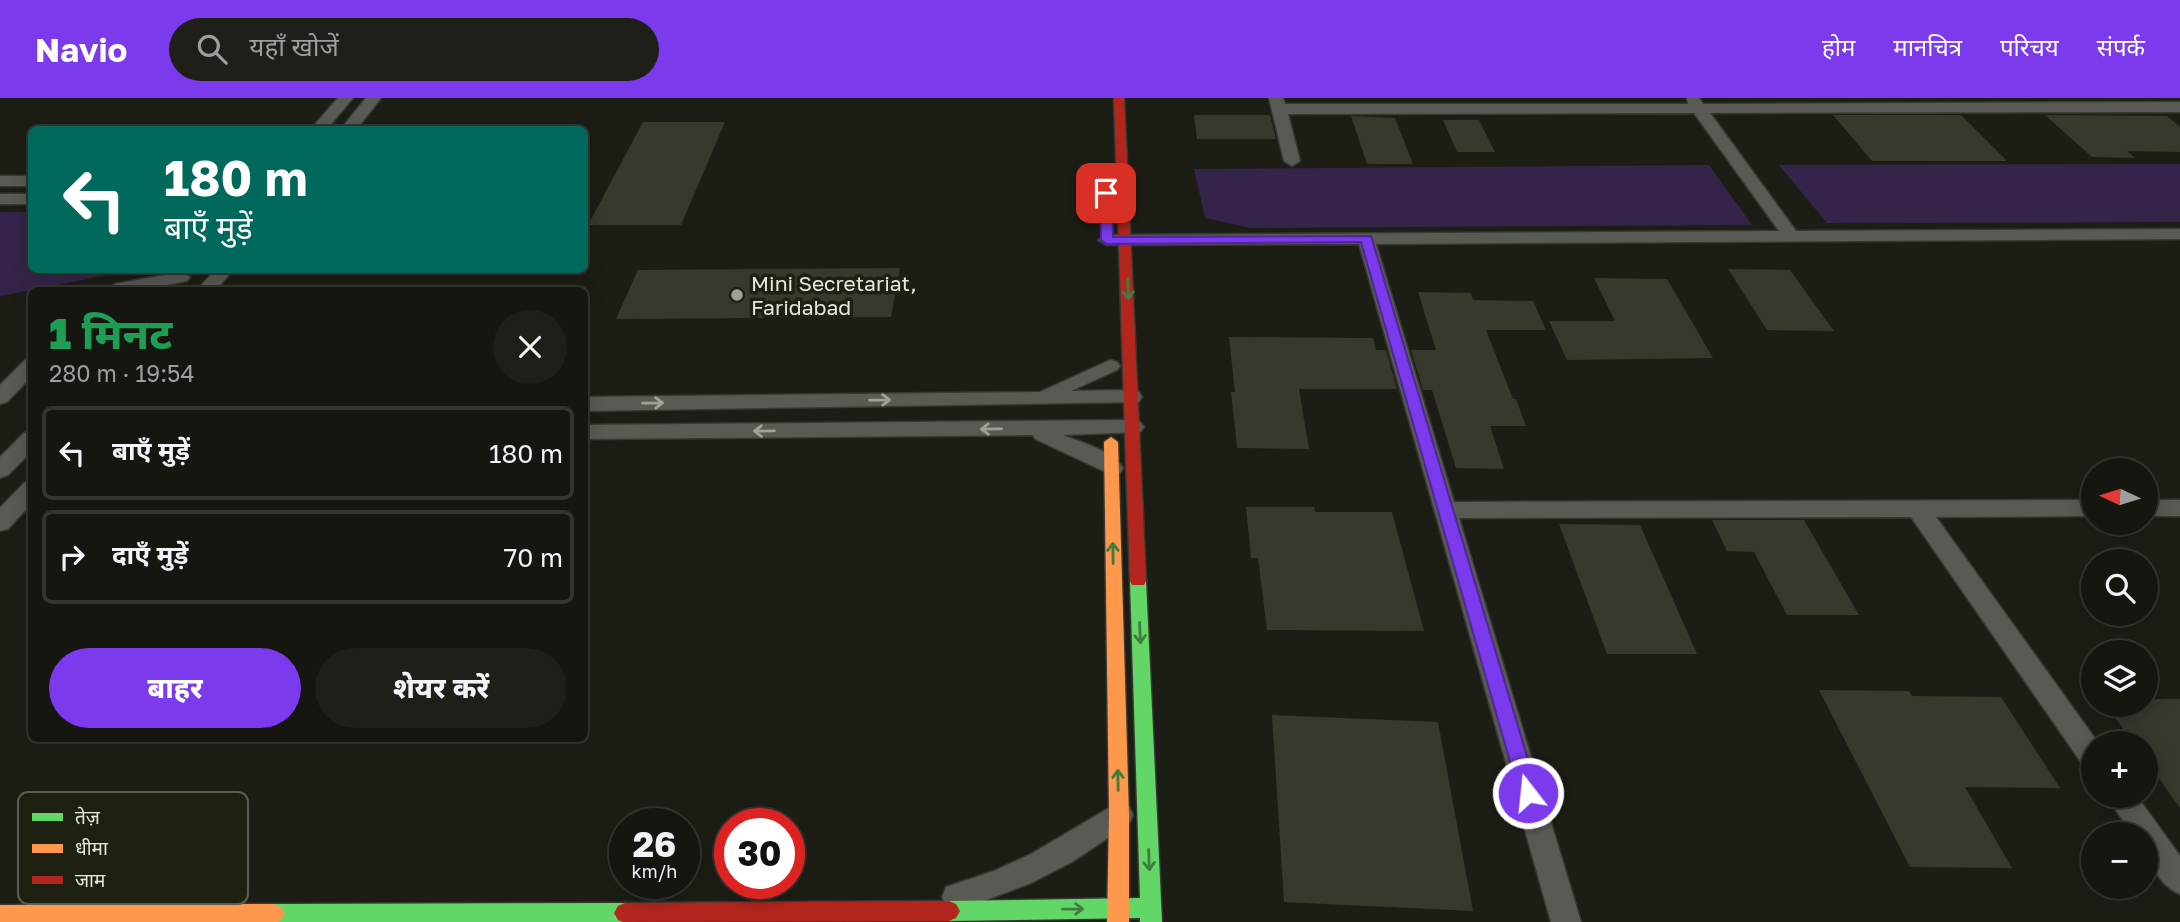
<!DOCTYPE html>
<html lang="hi">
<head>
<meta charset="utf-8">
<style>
  body { margin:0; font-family:"Golos Text","Noto Sans Devanagari",sans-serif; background:#1e1f19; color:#f1f3f6; height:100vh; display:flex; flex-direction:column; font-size:26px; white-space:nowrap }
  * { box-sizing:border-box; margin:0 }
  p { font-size:23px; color:#9d9f9f }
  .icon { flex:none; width:38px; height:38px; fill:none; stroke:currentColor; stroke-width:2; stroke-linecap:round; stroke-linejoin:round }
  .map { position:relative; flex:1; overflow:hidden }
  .details { position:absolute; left:28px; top:189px; width:560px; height:455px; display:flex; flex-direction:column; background:#151610; border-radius:10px; box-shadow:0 4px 18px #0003,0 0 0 2px #343530 }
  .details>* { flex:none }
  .banner { position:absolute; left:28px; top:28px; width:560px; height:147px; border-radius:10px; box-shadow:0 4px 18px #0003,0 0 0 2px #343530; background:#00695c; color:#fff; overflow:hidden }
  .needle { width:46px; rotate:274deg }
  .tools { position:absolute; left:2081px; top:360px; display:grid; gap:14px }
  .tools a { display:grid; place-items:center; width:77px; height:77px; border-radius:50%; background:#151610; box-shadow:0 4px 18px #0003,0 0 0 2px #343530; font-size:35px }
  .speed { position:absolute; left:609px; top:710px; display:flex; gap:14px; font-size:35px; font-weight:700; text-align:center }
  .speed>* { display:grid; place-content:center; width:91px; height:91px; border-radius:50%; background:#151610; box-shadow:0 4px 18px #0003,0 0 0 2px #343530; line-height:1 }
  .speed small { font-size:18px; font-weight:400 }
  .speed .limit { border:10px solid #d22; background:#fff; color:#111 }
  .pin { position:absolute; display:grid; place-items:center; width:60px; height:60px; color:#fff; margin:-30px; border-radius:14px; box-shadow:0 4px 10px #0006 }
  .me { position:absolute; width:77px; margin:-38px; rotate:344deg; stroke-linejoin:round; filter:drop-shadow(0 0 5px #0008) }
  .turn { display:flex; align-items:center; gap:24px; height:147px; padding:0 21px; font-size:32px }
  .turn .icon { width:91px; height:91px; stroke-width:2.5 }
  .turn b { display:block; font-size:49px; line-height:60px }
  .round { display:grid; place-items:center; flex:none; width:74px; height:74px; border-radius:37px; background:#1e1f19 }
  .head { display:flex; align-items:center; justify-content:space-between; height:119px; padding:0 21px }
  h1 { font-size:42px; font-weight:800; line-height:52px; color:#1e9e55 }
  .cta { display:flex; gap:14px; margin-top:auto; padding:14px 21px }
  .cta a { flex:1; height:80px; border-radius:42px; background:#7c3aed; color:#fff; font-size:28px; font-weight:800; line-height:80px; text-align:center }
  .cta a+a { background:#1e1f19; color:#f1f3f6 }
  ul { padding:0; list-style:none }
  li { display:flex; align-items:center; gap:21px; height:94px; margin:0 14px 10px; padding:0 7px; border:4px solid #343530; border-radius:10px }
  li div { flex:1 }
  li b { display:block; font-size:26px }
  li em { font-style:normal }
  header { display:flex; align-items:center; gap:42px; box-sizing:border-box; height:98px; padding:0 35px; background:#7c3aed; color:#fff }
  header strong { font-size:33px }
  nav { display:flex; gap:38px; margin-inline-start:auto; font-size:24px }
  .search { width:490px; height:63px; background:#1e1f19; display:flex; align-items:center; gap:18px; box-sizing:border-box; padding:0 24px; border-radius:38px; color:#9d9f9f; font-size:26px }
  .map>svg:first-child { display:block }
</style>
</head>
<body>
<header>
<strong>Navio</strong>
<div class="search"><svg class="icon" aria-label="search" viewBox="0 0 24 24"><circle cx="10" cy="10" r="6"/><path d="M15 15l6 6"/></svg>यहाँ खोजें</div>
<nav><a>होम</a><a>मानचित्र</a><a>परिचय</a><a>संपर्क</a></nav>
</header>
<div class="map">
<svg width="2180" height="824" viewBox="0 0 2180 824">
  <rect width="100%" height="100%" fill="#1c1e16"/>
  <!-- green -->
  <path fill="#35244a" d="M 2180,66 L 2180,124 L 1827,125 L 1779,67 Z
    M 1709,67 L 1752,127 L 1251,130 L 1205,120 L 1194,71 Z
    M 0,114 L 31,114 L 32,172 L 133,172 L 0,198 Z"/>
  <!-- building -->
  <path fill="#37392d" d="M 1194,17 L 1270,17 L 1276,41 L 1197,41 Z
    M 1833,17 L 1961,17 L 2007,63 L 1872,63 Z
    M 2045,17 L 2167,18 L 2180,29 L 2180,54 L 2127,53 L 2135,60 L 2092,59 Z
    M 1351,18 L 1395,20 L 1413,66 L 1367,66 Z
    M 1443,22 L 1479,22 L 1495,54 L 1457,54 Z
    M 643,24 L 725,24 L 681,127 L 588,127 Z
    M 900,170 L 891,219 L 616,221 L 638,172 Z
    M 1728,171 L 1790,172 L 1834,233 L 1767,232 Z
    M 1594,180 L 1667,181 L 1713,260 L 1567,262 L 1549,223 L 1615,223 Z
    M 1418,194 L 1471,195 L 1473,202 L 1533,203 L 1546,232 L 1486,232 L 1513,301 L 1516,301 L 1526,328 L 1490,328 L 1504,371 L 1456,370 L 1432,292 L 1423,292 L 1411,252 L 1436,252 Z
    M 1229,239 L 1373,240 L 1376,252 L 1386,252 L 1397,291 L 1299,291 L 1309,351 L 1237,350 L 1231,294 L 1235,294 Z
    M 1246,409 L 1314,409 L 1315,414 L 1392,414 L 1424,533 L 1267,532 L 1258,460 L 1251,460 Z
    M 1712,422 L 1804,422 L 1859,517 L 1787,517 L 1754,454 L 1727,453 Z
    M 1559,426 L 1640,427 L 1697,556 L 1607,556 Z
    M 1819,592 L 1909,593 L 1912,598 L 2001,599 L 2060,690 L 1965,689 L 2012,770 L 1910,769 Z
    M 2146,601 L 2180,601 L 2180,710 L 2146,662 L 2146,646 L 2134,646 L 2106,607 L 2146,607 Z
    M 1272,617 L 1438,624 L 1473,813 L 1284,804 Z"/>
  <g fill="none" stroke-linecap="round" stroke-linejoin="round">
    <!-- street casing -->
    <g stroke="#363932" stroke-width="3">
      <path id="street" d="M 338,0 L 353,0 L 326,32 L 310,32 Z
        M 366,0 L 381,0 L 356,32 L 340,32 Z
        M 1269,0 L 1283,0 L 1285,6 L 1688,6 L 1687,0 L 1699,0 L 1703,6 L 2180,4 L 2180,14 L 1710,15 L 1796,133 L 2180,131 L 2180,141 L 1376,146 L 1454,404 L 2093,402 L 2093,418 L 1936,419 L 2099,646 L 2093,646 L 2093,671 L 2083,667 L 1911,419 L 1459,420 L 1581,824 L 1551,824 L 1359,146 L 1107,147 L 1098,142 L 1107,137 L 1779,133 L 1694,15 L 1288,16 L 1300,63 L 1292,68 L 1284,63 Z
        M 0,78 L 32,78 L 32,88 L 0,88 Z
        M 0,96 L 32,96 L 32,106 L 0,106 Z
        M 215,172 L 233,172 L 216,192 L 197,192 Z
        M 181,174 L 190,179 L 187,183 L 141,192 L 106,192 L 115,186 Z
        M 32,260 L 32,278 L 7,304 L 0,306 L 0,287 L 25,262 Z
        M 1110,262 L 1117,264 L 1120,268 L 1117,272 L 1071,293 L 1132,292 L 1139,294 L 1142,299 L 1139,304 L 584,313 L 584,299 L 1040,294 Z
        M 1133,322 L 1140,324 L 1144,329 L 1140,334 L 1063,337 C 1082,345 1112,352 1123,370 L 1120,375 L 1112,377 L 1035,341 L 1033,337 L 584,341 L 584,327 Z
        M 32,333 L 32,353 L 8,377 L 0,380 L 0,359 L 24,335 Z
        M 32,382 L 32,405 L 8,431 L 0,433 L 0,410 L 24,385 Z
        M 2146,402 L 2180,402 L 2180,418 L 2146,418 Z
        M 2107,698 L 2137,698 L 2180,758 L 2180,796 C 2157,787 2146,759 2146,737 L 2132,737 Z
        M 1119,704 L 1129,708 L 1133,717 L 1129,726 L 1072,764 L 1031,785 L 957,813 L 946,809 L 942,799 L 946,789 L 994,773 L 1031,756 Z"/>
    </g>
    <!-- fast casing -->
    <g stroke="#363932" stroke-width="3">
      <path id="fast" d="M 1138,477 L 1144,479 L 1146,483 L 1162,824 L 1140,824 L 1140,820 L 949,823 L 942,820 L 938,813 L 942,806 L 949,803 L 1140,800 L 1130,483 L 1132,479 Z
        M 625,805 L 632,808 L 636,815 L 632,822 L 627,824 L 269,824 L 263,816 L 267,809 L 274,806 Z"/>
    </g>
    <!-- slow casing -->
    <g stroke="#363932" stroke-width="3">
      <path id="slow" d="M 1111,339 L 1118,344 L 1129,717 L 1129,824 L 1107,824 L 1109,717 L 1104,344 Z
        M 274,806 L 281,809 L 285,816 L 279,824 L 0,824 L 0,807 Z"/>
    </g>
    <!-- jam casing -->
    <g stroke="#363932" stroke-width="3">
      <path id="jam" d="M 1114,0 L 1124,0 L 1146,483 L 1144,487 L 1132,487 L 1130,483 Z
        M 949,803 L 956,806 L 960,813 L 956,820 L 949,823 L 623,824 L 618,822 L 614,815 L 618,808 L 625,805 Z"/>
    </g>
    <!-- street -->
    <use href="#street" fill="#585a53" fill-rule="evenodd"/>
    <!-- fast -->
    <use href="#fast" fill="#63d668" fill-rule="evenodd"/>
    <!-- slow -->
    <use href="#slow" fill="#ff974d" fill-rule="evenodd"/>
    <!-- jam -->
    <use href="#jam" fill="#b3261e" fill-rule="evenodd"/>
  </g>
  <!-- one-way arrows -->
  <defs><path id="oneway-shaft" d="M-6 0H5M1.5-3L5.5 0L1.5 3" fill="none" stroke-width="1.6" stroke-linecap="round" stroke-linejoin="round" transform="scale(1.75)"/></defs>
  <g stroke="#407c3d">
    <use href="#oneway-shaft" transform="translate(1128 191) rotate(88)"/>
    <use href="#oneway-shaft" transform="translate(1113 455) rotate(-91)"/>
    <use href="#oneway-shaft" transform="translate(1140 535) rotate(88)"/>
    <use href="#oneway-shaft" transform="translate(1118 682) rotate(-91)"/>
    <use href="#oneway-shaft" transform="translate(1149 762) rotate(88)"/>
    <use href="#oneway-shaft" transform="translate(1073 811) rotate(-1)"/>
  </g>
  <g stroke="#9ea198">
    <use href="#oneway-shaft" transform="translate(880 302) rotate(-1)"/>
    <use href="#oneway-shaft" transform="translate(653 305) rotate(-1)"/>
    <use href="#oneway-shaft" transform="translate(991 331) rotate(179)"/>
    <use href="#oneway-shaft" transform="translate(764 333) rotate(179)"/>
  </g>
  <!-- route -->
  <path fill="#7c3aed" stroke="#51269a" stroke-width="2" d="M 1106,92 L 1112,95 L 1113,139 L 1371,138 L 1538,695 L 1535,701 L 1528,704 L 1521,701 L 1519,695 L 1361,144 L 1107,146 L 1101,142 L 1100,95 Z"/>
  <!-- markers -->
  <circle fill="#9fa198" stroke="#1e2112" stroke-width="2.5" cx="737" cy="197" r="7"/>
  <g text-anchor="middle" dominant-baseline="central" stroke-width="7" stroke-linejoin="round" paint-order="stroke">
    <!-- poi labels -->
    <g font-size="21" fill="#e5e8de" stroke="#1e2112" text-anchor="start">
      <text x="751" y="185">Mini Secretariat,<tspan x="751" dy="24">Faridabad</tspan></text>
    </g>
  </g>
  <!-- legend -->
  <rect x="18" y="694" width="230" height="112" rx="10" fill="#1e2112" stroke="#5a5d4f" stroke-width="2"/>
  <rect x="32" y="715" width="31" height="8" fill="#63d668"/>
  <rect x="32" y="746" width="31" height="9" fill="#ff974d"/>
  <rect x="32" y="778" width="31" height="8" fill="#b3261e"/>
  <g font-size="19" fill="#e5e8de">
    <text x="75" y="726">तेज़</text>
    <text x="75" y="757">धीमा</text>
    <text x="75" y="789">जाम</text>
  </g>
</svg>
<div class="tools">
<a><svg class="needle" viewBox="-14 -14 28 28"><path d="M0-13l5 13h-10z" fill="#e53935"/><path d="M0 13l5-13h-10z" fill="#9d9f9f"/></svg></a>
<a><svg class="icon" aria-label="search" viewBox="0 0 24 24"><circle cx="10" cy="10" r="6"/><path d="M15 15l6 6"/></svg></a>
<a><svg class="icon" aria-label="layers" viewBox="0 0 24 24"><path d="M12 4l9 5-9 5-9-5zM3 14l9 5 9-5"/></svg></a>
<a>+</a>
<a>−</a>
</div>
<div class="speed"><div>26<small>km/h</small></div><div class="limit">30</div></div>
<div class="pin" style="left:1106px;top:95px;background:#d93025"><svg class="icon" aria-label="arrive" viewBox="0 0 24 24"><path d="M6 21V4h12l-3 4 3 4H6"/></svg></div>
<svg class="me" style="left:1528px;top:695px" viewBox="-20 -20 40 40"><circle r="17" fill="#7c3aed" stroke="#fff" stroke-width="3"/><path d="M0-11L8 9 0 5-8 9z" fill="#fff"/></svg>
<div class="banner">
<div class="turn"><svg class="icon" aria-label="left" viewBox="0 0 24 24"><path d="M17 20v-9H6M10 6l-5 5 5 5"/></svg><div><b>180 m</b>बाएँ मुड़ें</div></div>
</div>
<section class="details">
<div class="head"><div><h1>1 मिनट</h1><p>280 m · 19:54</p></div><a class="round"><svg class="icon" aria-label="close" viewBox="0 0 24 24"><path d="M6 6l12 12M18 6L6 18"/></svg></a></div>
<ul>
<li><svg class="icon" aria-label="left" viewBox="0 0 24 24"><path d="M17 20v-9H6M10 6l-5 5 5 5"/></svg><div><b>बाएँ मुड़ें</b></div><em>180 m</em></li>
<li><svg class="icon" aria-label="right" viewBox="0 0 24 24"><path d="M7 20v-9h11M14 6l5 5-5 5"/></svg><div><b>दाएँ मुड़ें</b></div><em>70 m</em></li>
</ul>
<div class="cta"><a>बाहर</a><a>शेयर करें</a></div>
</section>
</div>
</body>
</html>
